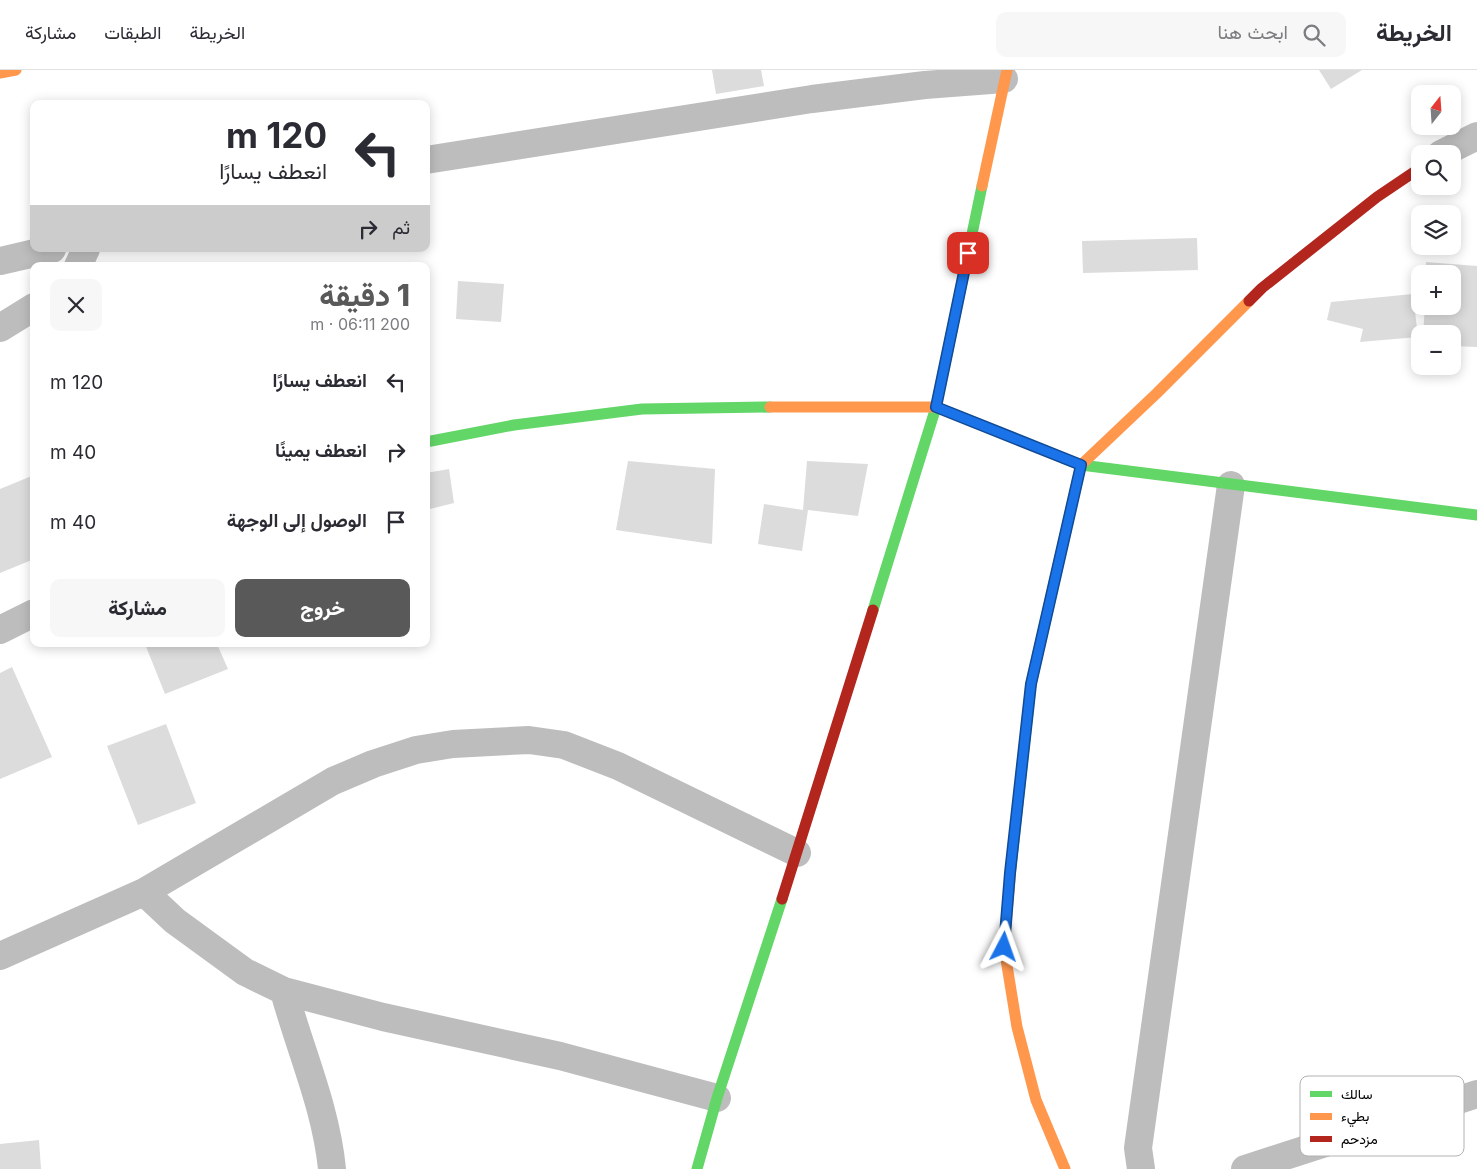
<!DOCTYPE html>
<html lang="ar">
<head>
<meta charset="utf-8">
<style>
  body { margin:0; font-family:Inter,Vazirmatn,sans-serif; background:#f7f7f7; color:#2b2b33; direction:rtl; height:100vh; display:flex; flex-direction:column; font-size:19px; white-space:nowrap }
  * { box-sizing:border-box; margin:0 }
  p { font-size:16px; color:#7c7c81 }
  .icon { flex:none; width:28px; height:28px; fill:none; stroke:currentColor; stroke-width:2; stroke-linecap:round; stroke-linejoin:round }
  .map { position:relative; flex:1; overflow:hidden; direction:ltr }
  .details { position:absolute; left:30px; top:192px; width:400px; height:385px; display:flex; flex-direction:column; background:#fff; border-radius:10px; box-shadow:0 2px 12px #0003; direction:rtl }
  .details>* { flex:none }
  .top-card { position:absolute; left:30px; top:30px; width:400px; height:152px; border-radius:10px; box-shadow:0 2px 12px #0003; direction:rtl; background:#fff; color:#2b2b33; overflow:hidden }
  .needle { width:32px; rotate:17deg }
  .tools { position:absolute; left:1411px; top:15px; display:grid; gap:10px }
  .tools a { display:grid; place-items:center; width:50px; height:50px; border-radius:10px; background:#fff; box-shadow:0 2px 12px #0003; font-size:25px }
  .pin { position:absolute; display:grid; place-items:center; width:42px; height:42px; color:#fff; margin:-21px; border-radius:10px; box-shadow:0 2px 8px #0006 }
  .me { position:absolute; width:55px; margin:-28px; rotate:4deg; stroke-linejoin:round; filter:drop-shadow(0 0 4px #0008) }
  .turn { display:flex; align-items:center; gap:18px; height:105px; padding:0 20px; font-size:22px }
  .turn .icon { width:65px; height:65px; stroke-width:2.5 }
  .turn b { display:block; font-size:35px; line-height:42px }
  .then { display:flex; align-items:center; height:48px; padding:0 20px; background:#0003; gap:10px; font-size:19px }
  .round { display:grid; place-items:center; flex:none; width:52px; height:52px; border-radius:10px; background:#f7f7f7 }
  .summary { display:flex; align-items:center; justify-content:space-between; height:85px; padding:0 20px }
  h1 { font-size:30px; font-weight:800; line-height:38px; color:#595959 }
  .button { display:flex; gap:10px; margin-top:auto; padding:10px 20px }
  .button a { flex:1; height:58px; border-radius:10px; background:#595959; color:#fff; font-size:20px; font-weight:800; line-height:58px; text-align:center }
  .button a+a { background:#f7f7f7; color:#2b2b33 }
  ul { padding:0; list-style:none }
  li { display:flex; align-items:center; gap:15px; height:70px; padding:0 20px }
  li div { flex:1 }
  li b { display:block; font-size:19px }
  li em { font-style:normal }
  header { display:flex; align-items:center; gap:30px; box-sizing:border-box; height:70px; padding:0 25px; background:#fff; border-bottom:1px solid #e1e1e2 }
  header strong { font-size:24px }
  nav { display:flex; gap:28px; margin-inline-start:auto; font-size:18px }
  .search { width:350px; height:45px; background:#f7f7f7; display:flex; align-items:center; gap:12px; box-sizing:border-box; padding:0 18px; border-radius:10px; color:#7c7c81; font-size:19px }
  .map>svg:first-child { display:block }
</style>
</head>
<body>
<header>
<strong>الخريطة</strong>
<div class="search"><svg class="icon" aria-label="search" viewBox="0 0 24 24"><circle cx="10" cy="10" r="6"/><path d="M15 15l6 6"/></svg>ابحث هنا</div>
<nav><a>الخريطة</a><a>الطبقات</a><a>مشاركة</a></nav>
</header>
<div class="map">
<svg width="1477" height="1099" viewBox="0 0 1477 1099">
  <rect width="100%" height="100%" fill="#fff"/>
  <!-- building -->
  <path fill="#dcdcdc" d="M 712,0 L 761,0 L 764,16 L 716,24 Z
    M 1319,0 L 1362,0 L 1331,19 Z
    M 1197,168 L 1198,200 L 1083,203 L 1082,171 Z
    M 1426,192 L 1477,196 L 1477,277 L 1452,276 L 1452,264 L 1423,264 L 1425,236 L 1452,236 L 1452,204 L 1426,204 Z
    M 458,211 L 504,214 L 501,252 L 456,249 Z
    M 1413,224 L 1418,267 L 1360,272 L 1363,259 L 1327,250 L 1331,232 Z
    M 628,391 L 715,399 L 712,474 L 616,460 Z
    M 807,391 L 868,394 L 858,446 L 808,440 L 802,481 L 758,474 L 764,434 L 803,440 Z
    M 449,399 L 454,433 L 426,440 L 426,403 Z
    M 34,405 L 34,489 L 0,503 L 0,419 Z
    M 145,574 L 217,574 L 228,599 L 165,624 Z
    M 12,597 L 52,687 L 0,709 L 0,603 Z
    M 166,654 L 196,733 L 138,755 L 107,676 Z
    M 39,1070 L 41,1099 L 0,1099 L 0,1074 Z"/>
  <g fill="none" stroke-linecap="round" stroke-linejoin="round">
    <!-- street -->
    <path stroke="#bdbdbd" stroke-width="28" d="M 1441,84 L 1477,66
      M 426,90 L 812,29 L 925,15 L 1004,9
      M 0,191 L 52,179
      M 78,196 L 86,179
      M 0,258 L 34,237
      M 0,560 L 34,543
      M 144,822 L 175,851 L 245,902 L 284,921 L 383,947 L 560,986 L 717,1028
      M 0,886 L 144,822 L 333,711 L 373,694 L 416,680 L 453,674 L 529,670 L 564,675 L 618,696 L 797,783
      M 284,921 C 300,980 326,1037 332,1099
      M 1141,1099 L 1138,1078 L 1231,415
      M 1245,1099 L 1477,1024"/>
    <!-- fast -->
    <path stroke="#63d668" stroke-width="11" d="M 426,372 L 514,355 L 642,339 L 770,337
      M 1063,388 L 1081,395 L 1477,445
      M 873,540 L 936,337 L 982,116
      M 1011,797 L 1031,614 L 1057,500
      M 697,1099 L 717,1028 L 782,829"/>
    <!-- slow -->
    <path stroke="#ff974d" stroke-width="11" d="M 0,3 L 16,0
      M 982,116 L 1007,0
      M 770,337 L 936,337 L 1063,388
      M 1057,500 L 1081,395 L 1157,323 L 1249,231
      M 1011,797 L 1004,877 L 1017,957 L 1036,1030 L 1065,1099"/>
    <!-- jam -->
    <path stroke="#b3261e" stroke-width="11" d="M 1249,231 L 1262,218 L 1377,127 L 1420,98
      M 782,829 L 873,540"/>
  </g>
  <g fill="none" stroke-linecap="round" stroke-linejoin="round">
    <!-- route casing -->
    <g stroke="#114b97" stroke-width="12">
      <path id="route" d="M 968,183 L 936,337 L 1081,395 L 1031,614 L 1010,803 L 1004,877"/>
    </g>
    <!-- route -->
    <use href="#route" stroke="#1a73e8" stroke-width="9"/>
  </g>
  <!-- legend -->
  <rect x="1300" y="1006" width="164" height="80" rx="8" fill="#fff" stroke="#b2b2b2" stroke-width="1"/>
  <rect x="1310" y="1021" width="22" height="6" fill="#63d668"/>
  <rect x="1310" y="1043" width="22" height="7" fill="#ff974d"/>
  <rect x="1310" y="1066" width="22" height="6" fill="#b3261e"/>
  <g font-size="14" fill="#000">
    <text x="1341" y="1029">سالك</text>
    <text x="1341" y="1051">بطيء</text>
    <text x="1341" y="1074">مزدحم</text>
  </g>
</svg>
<div class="tools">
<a><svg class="needle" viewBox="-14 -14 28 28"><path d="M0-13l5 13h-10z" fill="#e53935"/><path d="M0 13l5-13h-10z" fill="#7c7c81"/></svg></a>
<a><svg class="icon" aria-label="search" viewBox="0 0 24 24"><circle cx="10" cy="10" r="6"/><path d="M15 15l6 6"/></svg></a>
<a><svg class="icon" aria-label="layers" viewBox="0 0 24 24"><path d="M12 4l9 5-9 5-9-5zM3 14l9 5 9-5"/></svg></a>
<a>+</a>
<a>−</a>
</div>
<div class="pin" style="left:968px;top:183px;background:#d93025"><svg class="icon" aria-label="arrive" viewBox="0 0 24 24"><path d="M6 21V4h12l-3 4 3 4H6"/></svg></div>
<svg class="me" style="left:1004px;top:877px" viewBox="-20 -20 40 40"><path d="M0-17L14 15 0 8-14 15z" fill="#1a73e8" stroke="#fff" stroke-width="4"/></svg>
<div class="top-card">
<div class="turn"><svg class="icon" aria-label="left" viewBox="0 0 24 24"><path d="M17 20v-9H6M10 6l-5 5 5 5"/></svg><div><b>120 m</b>انعطف يسارًا</div></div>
<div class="then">ثم<svg class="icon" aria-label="right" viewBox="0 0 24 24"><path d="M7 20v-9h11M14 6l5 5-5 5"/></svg></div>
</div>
<section class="details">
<div class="summary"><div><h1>1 دقيقة</h1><p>200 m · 06:11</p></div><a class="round"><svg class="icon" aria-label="close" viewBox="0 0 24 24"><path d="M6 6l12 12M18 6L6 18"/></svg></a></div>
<ul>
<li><svg class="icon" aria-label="left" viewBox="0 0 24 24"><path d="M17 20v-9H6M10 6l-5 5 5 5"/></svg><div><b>انعطف يسارًا</b></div><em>120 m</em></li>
<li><svg class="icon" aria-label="right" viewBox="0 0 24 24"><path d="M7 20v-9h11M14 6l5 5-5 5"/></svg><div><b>انعطف يمينًا</b></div><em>40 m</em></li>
<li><svg class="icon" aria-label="arrive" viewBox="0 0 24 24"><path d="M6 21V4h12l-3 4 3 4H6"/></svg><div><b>الوصول إلى الوجهة</b></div><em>40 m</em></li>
</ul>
<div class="button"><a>خروج</a><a>مشاركة</a></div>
</section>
</div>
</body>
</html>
